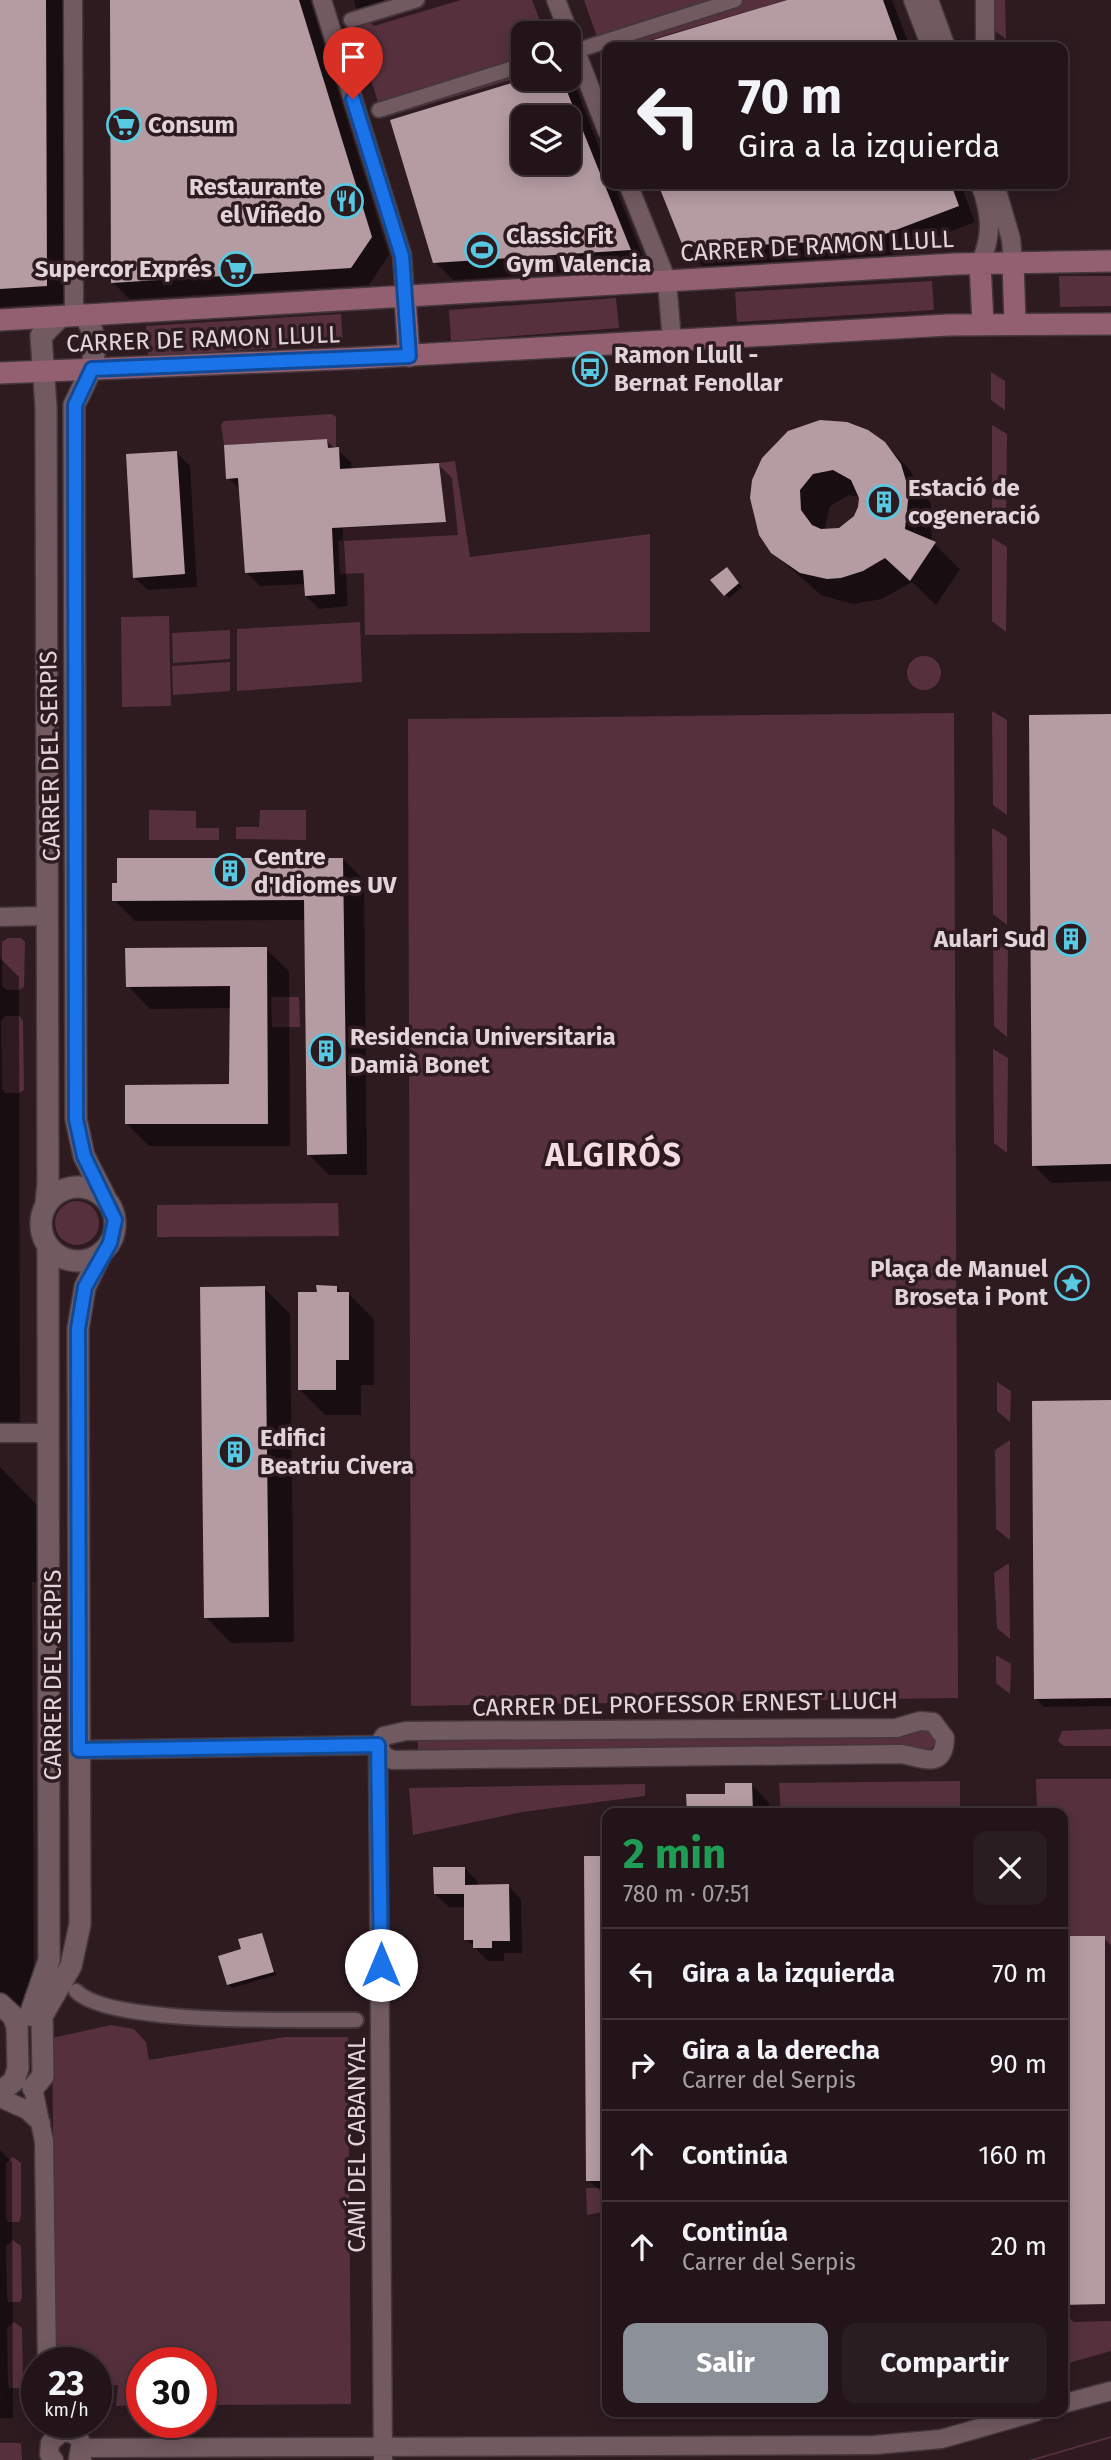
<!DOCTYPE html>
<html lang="es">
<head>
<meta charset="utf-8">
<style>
  body { margin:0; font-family:"Fira Sans",sans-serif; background:#2a1d21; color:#f1f3f6; height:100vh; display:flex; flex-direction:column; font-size:26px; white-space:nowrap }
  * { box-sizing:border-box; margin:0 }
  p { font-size:23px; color:#a29ea2 }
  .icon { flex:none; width:38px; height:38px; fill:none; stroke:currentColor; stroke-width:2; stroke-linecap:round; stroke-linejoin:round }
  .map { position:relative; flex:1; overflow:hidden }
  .details { position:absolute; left:602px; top:1808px; width:466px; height:609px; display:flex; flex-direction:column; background:#221418; border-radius:14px; box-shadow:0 4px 18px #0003,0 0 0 2px #3f3337 }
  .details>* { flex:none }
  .top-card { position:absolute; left:602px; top:42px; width:466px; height:147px; border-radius:14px; box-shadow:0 4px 18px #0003,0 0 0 2px #3f3337; background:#221418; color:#f1f3f6; overflow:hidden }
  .controls { position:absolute; left:511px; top:21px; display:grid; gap:14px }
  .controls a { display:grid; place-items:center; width:70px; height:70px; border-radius:14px; background:#221418; box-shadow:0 4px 18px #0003,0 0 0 2px #3f3337; font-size:35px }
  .speed { position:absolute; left:21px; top:2347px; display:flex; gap:14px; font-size:35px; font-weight:700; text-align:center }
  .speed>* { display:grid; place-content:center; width:91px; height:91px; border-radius:50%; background:#221418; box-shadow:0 4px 18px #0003,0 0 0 2px #3f3337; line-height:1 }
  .speed small { font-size:18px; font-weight:400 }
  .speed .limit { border:10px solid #d22; background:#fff; color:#111 }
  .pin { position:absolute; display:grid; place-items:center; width:60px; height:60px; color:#fff; margin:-72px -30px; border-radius:50% 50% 50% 0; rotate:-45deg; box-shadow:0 0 7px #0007 }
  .pin .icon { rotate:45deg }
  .me { position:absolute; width:77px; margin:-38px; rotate:0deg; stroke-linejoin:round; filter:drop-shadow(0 0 5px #0008) }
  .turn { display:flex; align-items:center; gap:24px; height:147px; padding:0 21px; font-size:32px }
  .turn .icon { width:91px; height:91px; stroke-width:2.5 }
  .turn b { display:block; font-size:49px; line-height:60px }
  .round { display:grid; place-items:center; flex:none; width:74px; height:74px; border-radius:14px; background:#2a1d21 }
  .headline { display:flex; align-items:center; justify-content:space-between; height:119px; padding:0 21px }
  h1 { font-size:42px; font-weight:700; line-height:52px; color:#1e9e55 }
  .cta { display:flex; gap:14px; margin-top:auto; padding:14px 21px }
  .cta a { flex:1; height:80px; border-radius:14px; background:#8c9099; color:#fff; font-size:28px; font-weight:700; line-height:80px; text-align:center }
  .cta a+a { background:#2a1d21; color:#f1f3f6 }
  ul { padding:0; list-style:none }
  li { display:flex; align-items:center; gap:21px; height:91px; padding:0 21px; border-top:2px solid #3f3337 }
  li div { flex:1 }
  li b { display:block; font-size:26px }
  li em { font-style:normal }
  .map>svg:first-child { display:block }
</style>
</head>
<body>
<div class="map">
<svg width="1111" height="2460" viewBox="0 0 1111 2460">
  <rect width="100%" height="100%" fill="#2d1b20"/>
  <!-- green -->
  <path fill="#56313d" d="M 393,0 L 532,0 L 545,33 L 523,33 L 523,76 L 383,118 L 350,13 Z
    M 584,0 L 786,0 L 626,47 L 607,47 L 607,53 L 603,54 Z
    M 992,0 L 1005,0 L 1006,39 L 992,29 Z
    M 1059,276 L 1111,276 L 1111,306 L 1060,307 Z
    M 932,281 L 934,310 L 737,322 L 735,292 Z
    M 616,298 L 619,328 L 451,341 L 449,310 Z
    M 341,314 L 343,344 L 148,356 L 146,326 Z
    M 991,372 L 1005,381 L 1005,410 L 991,400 Z
    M 332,414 L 336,417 L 336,447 L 328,448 L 327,439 L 224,445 L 221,425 L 224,421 Z
    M 992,425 L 1007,434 L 1006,522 L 992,511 Z
    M 455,461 L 470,557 L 650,534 L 650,632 L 365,635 L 364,573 L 340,574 L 338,541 L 343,540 L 343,528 L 446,522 L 439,463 Z
    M 992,538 L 1007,547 L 1006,632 L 992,621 Z
    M 169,616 L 171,706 L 122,707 L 121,617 Z
    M 360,622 L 362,682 L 237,691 L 237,629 Z
    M 230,630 L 230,659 L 173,663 L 172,633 Z
    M907 673a17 17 0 1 1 34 0a17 17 0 1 1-34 0Z
    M 230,662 L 230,691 L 173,695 L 172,666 Z
    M 992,711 L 1007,720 L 1007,815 L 993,805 Z
    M 954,713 L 958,1698 L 411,1706 L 408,719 Z
    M 149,810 L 196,811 L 196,828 L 219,828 L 219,840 L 149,840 Z
    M 260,810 L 306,810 L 306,840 L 236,839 L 236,827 L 259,827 Z
    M 992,828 L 1007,837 L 1007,925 L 993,914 Z
    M 8,938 L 21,938 L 25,942 L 24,987 L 19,990 L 6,990 L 2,986 L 2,942 Z
    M 993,939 L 1008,948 L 1007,1037 L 994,1026 Z
    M 271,997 L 299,997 L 300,1027 L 272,1027 Z
    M 6,1016 L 19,1016 L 23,1021 L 24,1090 L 19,1093 L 5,1093 L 2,1089 L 1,1021 Z
    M 993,1049 L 1008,1058 L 1007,1153 L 994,1143 Z
    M55 1223a22 22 0 1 1 44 0a22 22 0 1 1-44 0Z
    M 338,1203 L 339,1236 L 157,1237 L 157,1205 Z
    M 997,1382 L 1011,1391 L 1010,1422 L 997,1411 Z
    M 1010,1440 L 1010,1540 L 996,1529 L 995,1450 Z
    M 1009,1563 L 1010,1639 L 997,1628 L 994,1573 Z
    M 996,1655 L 1011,1664 L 1010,1694 L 996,1683 Z
    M 1111,1729 L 1111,1746 L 1064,1746 L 1058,1741 L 1062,1731 Z
    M 926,1730 L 936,1735 L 937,1744 L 929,1750 L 418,1755 L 418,1737 Z
    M 1036,1779 L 1111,1779 L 1111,2351 L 1062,2365 L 1062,1813 L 1037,1813 Z
    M 960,1781 L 960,1813 L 781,1813 L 779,1783 Z
    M 645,1784 L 645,1796 L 522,1812 L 413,1835 L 409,1788 Z
    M 111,2025 L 134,2029 L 146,2042 L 149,2060 L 285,2037 L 348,2037 L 351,2404 L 201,2405 L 201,2362 L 142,2362 L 142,2405 L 116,2406 L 118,2385 L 96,2387 L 96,2362 L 56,2362 L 52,2038 Z
    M 13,2157 L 21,2163 L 21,2216 L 19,2222 L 8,2222 L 6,2217 L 6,2163 Z
    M 586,2188 L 607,2188 L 607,2211 L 587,2215 Z
    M 13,2240 L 21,2246 L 22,2297 L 20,2302 L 8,2302 L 7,2297 L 6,2246 Z
    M 14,2322 L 22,2328 L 23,2383 L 21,2388 L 9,2388 L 8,2383 L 7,2328 Z
    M 1111,2436 L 1111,2460 L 1029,2460 Z
    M 0,2443 L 21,2443 L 22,2460 L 0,2460 Z"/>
  <!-- shadow -->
  <path fill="#0007" fill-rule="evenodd" d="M 0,0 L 63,0 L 64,303 L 0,307 Z
    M 112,0 L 310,0 L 389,255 L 369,285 L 130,299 L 112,282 Z
    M 354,0 L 461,0 L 374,26 L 356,8 Z
    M 787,0 L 892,0 L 910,47 L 633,47 Z
    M 531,79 L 566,79 L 576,88 L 607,168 L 607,184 L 614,184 L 647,267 L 453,280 L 435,262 L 392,121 ZM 523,117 L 569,117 L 569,163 L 523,163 Z
    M 660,184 L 960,184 L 975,222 L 890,255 L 703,266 L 686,248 Z
    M 801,427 L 884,443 L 910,470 L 931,504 L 932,542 L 960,569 L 936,605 L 912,582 L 882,599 L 853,604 L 821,595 L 772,552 L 756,523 L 752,498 L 757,472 L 778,441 ZM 849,495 L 861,497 L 856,517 L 840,530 L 824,531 L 830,506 Z
    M 327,441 L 351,462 L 352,470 L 439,465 L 452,478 L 458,535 L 344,541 L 348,606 L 319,609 L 306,596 L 305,584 L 260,586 L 246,572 L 241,490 L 228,478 Z
    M 177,453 L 190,466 L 197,587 L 148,590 L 134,577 Z
    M 730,573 L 742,587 L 729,598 L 725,595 Z
    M 1111,716 L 1111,1181 L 1051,1183 L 1034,1165 Z
    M 343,859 L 364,880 L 367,1175 L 329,1175 L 308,1154 L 306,920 L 135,921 L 114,900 Z
    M 266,949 L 289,971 L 290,1146 L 149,1146 L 127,1124 L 231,1086 L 231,1008 L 150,1009 L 128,986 Z
    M 0,958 L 19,977 L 20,1439 L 0,1439 Z
    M 336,1287 L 342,1293 L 348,1293 L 374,1319 L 374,1385 L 361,1385 L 361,1415 L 325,1415 L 299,1389 L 318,1294 Z
    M 264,1288 L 290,1314 L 294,1642 L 231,1643 L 206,1617 Z
    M 1111,1402 L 1111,1706 L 1044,1707 L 1036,1698 Z
    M 0,1467 L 37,1505 L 38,1582 L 32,1582 L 34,2010 L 0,2010 Z
    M 752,1785 L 769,1803 L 769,1813 L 688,1813 Z
    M 586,1858 L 607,1858 L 607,2196 L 588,2180 Z
    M 465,1868 L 478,1882 L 478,1886 L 508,1886 L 521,1899 L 522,1953 L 504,1953 L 504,1961 L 488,1961 L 466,1939 L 466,1907 L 449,1907 L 435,1894 Z
    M 262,1935 L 276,1975 L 232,1988 L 228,1984 L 243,1950 Z
    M 1062,1938 L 1104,1938 L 1111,1945 L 1111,2321 L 1074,2322 L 1062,2311 Z
    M 0,2150 L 12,2162 L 13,2418 L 0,2418 Z
    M 1111,2438 L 1111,2460 L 1035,2460 Z"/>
  <!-- building -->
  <path fill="#b59ca3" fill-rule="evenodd" d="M 0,0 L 46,0 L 47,286 L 0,289 Z
    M 110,0 L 299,0 L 372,237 L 351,268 L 111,283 Z
    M 787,0 L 883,0 L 900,47 L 644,47 L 643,43 Z
    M 525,79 L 562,79 L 631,250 L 433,263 L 390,120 ZM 523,117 L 569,117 L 569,163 L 523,163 Z
    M 658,184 L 951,184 L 959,206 L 872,239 L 684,249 Z
    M 820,420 L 847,422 L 868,430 L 885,442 L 901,464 L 909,491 L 905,529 L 936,542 L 910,581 L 885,558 L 863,571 L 841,578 L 827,579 L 800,573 L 771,553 L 759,535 L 750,498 L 752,480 L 762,458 L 788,431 ZM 833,470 L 851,480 L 859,498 L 858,507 L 854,516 L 839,528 L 821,529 L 812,525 L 801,510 L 800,490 L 813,474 Z
    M 327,439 L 328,448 L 339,447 L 340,469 L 439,463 L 446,522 L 332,528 L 335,594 L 305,596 L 303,570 L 245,573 L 238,478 L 226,479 L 224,445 Z
    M 177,451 L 185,574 L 133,578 L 126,454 Z
    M 727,567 L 739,583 L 724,596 L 710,580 Z
    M 1111,714 L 1111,1164 L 1032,1166 L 1029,715 Z
    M 117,858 L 343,858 L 347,1154 L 307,1155 L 304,900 L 112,901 L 112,883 L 117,883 Z
    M 267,947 L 268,1124 L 125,1124 L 125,1085 L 229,1084 L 230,986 L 126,987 L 125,948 Z
    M 316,1285 L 337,1286 L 337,1292 L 349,1292 L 349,1360 L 336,1360 L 336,1390 L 298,1390 L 298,1292 L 317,1292 Z
    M 265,1286 L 269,1617 L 204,1618 L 200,1287 Z
    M 1111,1400 L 1111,1698 L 1034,1699 L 1032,1401 Z
    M 725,1783 L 752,1783 L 753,1813 L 687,1813 L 686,1794 L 725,1794 Z
    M 584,1856 L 607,1856 L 607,2181 L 586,2181 Z
    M 433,1867 L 465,1867 L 465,1885 L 509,1884 L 510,1941 L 492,1941 L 492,1948 L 473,1948 L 473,1940 L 464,1940 L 464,1894 L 434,1894 Z
    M 262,1933 L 274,1972 L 227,1985 L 218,1956 L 241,1949 L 238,1939 Z
    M 1062,1936 L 1105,1936 L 1105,2304 L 1062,2305 Z"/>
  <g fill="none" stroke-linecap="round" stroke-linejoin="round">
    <!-- pedestrian casing -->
    <g stroke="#45373c" stroke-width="18">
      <path id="pedestrian" d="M 351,20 L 417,0
        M 569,53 L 735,0
        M 379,110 L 523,65
        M 76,1991 C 110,2026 301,2019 356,2020"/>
    </g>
    <!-- minor casing -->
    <g stroke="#45373c" stroke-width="21">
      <path id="minor" d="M 73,0 L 74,316
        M 322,0 L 402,255 L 405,297
        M 556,0 L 569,33
        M 913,0 L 931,47
        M 929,0 L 946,47
        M 985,0 L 985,47
        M 569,34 L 607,131
        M 628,184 L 667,281 L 672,341
        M 995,184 L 1011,239 L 1013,263
        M 980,264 C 993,234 991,214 980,184
        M 0,917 L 45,916
        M 0,1433 L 49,1433
        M 920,1721 L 933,1722 L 945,1738 C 944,1773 918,1755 900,1754 L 393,1760 L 384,1756 L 378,1745 L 384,1736 L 406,1731 L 896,1728 Z
        M 378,1745 L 383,2460
        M 79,1750 L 378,1745
        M 33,2088 L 44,2141 L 47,2362
        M 0,2098 L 27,2110 L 41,2123
        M 1062,2404 L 1111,2391
        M 54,2460 L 49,2454 L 50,2443 L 62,2432 L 74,2434 L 81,2442 L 78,2459
        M 82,2460 L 82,2448 L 89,2448 L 874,2445 L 941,2439 L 1036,2412"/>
    </g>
    <!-- tertiary casing -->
    <g stroke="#45373c" stroke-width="24">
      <path id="tertiary" d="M 84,315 C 106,346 89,375 74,405 L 76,1119 L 84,1156 L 105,1197
        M41 1224a37 37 0 1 1 74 0a37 37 0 1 1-74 0Z
        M 46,1204 L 48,1183 L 46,407 L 41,336 L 60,317
        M 0,2004 L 13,2016 L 17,2026 L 18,2068 L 14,2081 L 0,2092
        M 30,2015 L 49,1960 L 48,1247
        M 33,2088 L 43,2076 L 42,2016 L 71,1966 L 80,1924 L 78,1329 L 85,1287 L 102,1252"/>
    </g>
    <!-- secondary casing -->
    <g stroke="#45373c" stroke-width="24">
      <path id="secondary" d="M 1013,263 L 1015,322
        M 980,264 L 983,323
        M 405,297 L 409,356
        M 0,320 L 955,264 L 1111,261
        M 0,373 L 360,358 L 948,325 L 1111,324"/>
    </g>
    <!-- pedestrian -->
    <use href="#pedestrian" stroke="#715b61" stroke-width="14"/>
    <!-- minor -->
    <use href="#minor" stroke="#715b61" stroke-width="18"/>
    <!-- tertiary -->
    <use href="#tertiary" stroke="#715b61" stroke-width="21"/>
    <!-- secondary -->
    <use href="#secondary" stroke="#936071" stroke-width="21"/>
  </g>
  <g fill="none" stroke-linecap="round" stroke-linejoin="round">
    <!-- route casing -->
    <g stroke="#114b97" stroke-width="18">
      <path id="route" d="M 353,99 L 402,256 L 409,356 L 92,369 L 75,405 L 76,1119 L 84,1156 L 115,1220 L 110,1243 L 85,1287 L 78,1329 L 79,1750 L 378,1745 L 381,1965"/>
    </g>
    <!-- route -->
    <use href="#route" stroke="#1a73e8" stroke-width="12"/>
  </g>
  <!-- icons -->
  <defs>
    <g id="supermarket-ring" transform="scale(1.75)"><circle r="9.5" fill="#2d1b20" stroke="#58c9e3" stroke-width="1.5"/><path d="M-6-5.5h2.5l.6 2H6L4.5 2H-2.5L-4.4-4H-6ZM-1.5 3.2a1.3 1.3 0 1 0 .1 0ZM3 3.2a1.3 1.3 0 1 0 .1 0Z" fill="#58c9e3"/></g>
    <g id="restaurant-ring" transform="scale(1.75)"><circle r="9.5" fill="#2d1b20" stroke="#58c9e3" stroke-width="1.5"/><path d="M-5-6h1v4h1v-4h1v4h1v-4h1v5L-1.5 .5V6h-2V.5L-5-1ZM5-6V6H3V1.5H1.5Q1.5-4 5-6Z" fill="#58c9e3"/></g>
    <g id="stadium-ring" transform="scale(1.75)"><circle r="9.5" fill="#2d1b20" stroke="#58c9e3" stroke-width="1.5"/><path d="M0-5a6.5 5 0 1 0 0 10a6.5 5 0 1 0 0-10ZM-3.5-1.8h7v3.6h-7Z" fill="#58c9e3"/></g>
    <g id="bus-ring" transform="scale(1.75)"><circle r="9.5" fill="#2d1b20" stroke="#58c9e3" stroke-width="1.5"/><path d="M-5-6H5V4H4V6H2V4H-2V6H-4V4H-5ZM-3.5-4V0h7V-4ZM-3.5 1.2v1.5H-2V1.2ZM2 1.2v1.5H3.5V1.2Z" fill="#58c9e3"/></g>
    <g id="building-ring" transform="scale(1.75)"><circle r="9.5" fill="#2d1b20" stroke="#58c9e3" stroke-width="1.5"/><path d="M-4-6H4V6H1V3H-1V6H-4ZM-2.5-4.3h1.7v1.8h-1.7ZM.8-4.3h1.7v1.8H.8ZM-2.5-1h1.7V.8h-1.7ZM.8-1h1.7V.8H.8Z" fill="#58c9e3"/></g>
    <g id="sight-ring" transform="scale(1.75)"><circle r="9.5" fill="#2d1b20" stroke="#58c9e3" stroke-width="1.5"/><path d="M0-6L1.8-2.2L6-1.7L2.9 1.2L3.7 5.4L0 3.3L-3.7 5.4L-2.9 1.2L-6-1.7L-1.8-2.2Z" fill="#58c9e3"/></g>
  </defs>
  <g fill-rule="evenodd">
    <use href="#supermarket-ring" x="124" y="125"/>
    <use href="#restaurant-ring" x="346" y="201"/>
    <use href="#stadium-ring" x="482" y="250"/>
    <use href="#supermarket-ring" x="236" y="269"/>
    <use href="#bus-ring" x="590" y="369"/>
    <use href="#building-ring" x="884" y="502"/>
    <use href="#building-ring" x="230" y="871"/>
    <use href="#building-ring" x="1071" y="939"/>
    <use href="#building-ring" x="326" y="1051"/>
    <use href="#sight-ring" x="1072" y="1283"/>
    <use href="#building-ring" x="235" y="1452"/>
  </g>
  <g text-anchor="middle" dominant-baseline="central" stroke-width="7" stroke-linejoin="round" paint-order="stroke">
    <!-- poi labels -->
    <g font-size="24" font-weight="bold" fill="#e2d5d9" stroke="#2d1b20" text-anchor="start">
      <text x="148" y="125">Consum</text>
      <text x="322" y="187" text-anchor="end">Restaurante<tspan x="322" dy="28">el Viñedo</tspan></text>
      <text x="506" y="236">Classic Fit<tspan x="506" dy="28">Gym Valencia</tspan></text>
      <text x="212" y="269" text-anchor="end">Supercor Exprés</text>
      <text x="614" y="355">Ramon Llull -<tspan x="614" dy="28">Bernat Fenollar</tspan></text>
      <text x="908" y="488">Estació de<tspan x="908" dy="28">cogeneració</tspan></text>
      <text x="254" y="857">Centre<tspan x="254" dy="28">d'Idiomes UV</tspan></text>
      <text x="1046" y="939" text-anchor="end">Aulari Sud</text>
      <text x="350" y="1037">Residencia Universitaria<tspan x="350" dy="28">Damià Bonet</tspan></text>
      <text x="1048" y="1269" text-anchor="end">Plaça de Manuel<tspan x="1048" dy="28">Broseta i Pont</tspan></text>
      <text x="260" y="1438">Edifici<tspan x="260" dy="28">Beatriu Civera</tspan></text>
    </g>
    <!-- street labels -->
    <g font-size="24" fill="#e2d5d9" stroke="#2d1b20">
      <text transform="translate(817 246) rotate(-3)">CARRER DE RAMON LLULL</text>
      <text transform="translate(203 339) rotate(-2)">CARRER DE RAMON LLULL</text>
      <text transform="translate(50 756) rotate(-91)">CARRER DEL SERPIS</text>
      <text transform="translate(53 1675) rotate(-90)">CARRER DEL SERPIS</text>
      <text transform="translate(685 1704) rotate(-1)">CARRER DEL PROFESSOR ERNEST LLUCH</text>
      <text transform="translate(357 2145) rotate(-90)">CAMÍ DEL CABANYAL</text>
    </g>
    <!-- district labels -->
    <g font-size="32" font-weight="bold" letter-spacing="2" fill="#f5dbe2" stroke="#2d1b20">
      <text x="614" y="1155">ALGIRÓS</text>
    </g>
  </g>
</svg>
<div class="controls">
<a><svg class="icon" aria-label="search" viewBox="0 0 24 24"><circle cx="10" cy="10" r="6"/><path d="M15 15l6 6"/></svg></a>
<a><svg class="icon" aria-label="layers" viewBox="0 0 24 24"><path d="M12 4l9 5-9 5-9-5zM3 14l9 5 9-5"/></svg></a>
</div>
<div class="speed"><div>23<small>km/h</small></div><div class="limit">30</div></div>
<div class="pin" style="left:353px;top:99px;background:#d93025"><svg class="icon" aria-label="arrive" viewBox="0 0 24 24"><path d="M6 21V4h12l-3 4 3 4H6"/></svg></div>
<svg class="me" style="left:381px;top:1965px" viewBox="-20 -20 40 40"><circle r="19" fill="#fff"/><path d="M0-13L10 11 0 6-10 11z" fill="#1a73e8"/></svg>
<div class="top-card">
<div class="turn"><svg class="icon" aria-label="left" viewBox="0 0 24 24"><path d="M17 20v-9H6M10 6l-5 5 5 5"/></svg><div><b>70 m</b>Gira a la izquierda</div></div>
</div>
<section class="details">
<div class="headline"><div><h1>2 min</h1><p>780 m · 07:51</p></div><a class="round"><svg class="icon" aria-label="close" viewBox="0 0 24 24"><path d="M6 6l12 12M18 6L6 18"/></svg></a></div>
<ul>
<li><svg class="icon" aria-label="left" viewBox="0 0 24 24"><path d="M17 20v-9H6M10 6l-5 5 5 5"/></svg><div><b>Gira a la izquierda</b></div><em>70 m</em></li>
<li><svg class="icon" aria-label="right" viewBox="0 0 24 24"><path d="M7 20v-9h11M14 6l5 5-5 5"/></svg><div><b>Gira a la derecha</b><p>Carrer del Serpis</p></div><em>90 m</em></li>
<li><svg class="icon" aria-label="ahead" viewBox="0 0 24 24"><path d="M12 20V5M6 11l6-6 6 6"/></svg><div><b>Continúa</b></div><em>160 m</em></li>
<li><svg class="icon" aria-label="ahead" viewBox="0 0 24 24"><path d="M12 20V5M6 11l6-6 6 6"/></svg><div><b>Continúa</b><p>Carrer del Serpis</p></div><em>20 m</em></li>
</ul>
<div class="cta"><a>Salir</a><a>Compartir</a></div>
</section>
</div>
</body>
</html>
